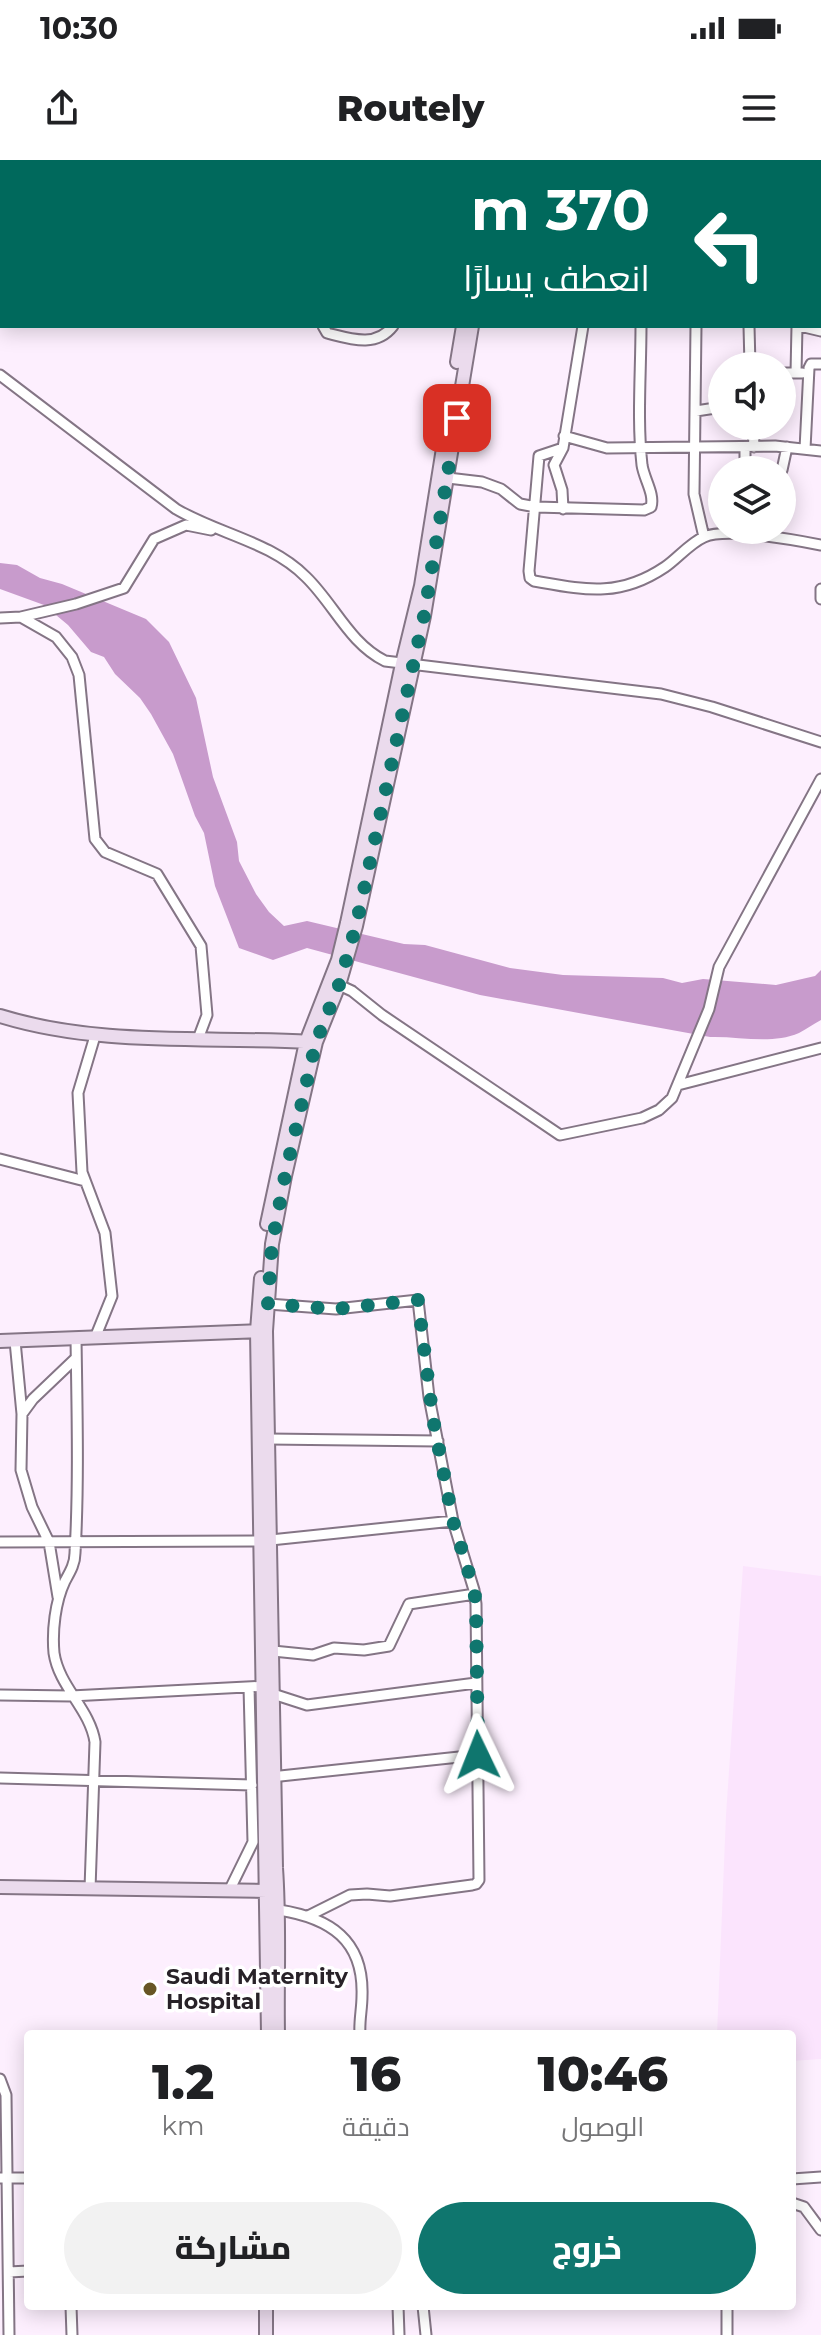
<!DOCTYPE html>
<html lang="ar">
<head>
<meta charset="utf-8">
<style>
  body { margin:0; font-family:Montserrat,Cairo,sans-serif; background:#f2f2f2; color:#202124; direction:rtl; height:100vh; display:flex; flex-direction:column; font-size:30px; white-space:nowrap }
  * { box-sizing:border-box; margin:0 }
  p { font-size:26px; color:#757577 }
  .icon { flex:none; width:44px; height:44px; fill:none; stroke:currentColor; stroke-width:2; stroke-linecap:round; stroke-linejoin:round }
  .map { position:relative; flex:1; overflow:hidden; direction:ltr }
  .drawer { position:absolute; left:24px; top:1870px; width:772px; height:280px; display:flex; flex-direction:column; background:#fff; border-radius:8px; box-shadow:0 4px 20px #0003; direction:rtl }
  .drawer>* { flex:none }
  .banner { position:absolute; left:0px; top:0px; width:822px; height:168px; box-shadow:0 4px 20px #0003; direction:rtl; background:#00695c; color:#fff; overflow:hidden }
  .controls { position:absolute; left:708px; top:192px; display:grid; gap:16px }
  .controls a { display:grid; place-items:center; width:88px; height:88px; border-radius:50%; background:#fff; box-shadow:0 4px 20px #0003; font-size:40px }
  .pin { position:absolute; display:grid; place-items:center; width:68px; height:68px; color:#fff; margin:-34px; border-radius:16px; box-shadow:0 4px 12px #0006 }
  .me { position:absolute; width:88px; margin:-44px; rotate:358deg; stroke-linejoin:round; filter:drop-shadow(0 0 6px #0008) }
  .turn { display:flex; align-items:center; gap:28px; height:168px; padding:0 40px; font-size:36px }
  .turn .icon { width:104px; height:104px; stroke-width:2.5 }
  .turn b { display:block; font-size:56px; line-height:68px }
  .eta { display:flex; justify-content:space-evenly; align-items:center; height:136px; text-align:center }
  .eta b { font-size:48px; font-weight:800; line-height:56px }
  .action { display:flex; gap:16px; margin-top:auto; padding:16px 40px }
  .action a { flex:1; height:92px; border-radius:48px; background:#0f766e; color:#fff; font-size:32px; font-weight:800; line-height:92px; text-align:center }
  .action a+a { background:#f2f2f2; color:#202124 }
  .status { display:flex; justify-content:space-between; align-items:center; height:56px; padding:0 40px; background:#fff; direction:ltr }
  .status svg { height:22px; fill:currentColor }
  header { display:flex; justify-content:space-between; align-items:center; height:104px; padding:0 40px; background:#fff; font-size:36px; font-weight:800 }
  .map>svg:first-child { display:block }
</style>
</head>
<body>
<div class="status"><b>10:30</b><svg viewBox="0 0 49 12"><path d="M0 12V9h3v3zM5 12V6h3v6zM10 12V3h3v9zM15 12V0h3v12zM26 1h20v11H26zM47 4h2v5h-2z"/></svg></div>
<header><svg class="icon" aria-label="menu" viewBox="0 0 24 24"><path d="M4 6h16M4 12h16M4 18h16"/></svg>Routely<svg class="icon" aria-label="share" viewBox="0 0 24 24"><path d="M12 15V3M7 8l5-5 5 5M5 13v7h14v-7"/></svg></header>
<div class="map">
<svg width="821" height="2175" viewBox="0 0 821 2175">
  <rect width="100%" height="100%" fill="#fdeffe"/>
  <!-- built -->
  <path fill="#fbe4fd" d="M 743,1406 L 821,1416 L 821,1899 L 792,1901 L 792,1874 L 717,1874 L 726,1655 Z"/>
  <!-- water -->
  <path fill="#c89bcc" d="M 0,403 L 17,405 L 40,418 L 62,424 L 146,459 L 169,482 L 196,538 L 213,617 L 237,682 L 239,701 L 256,734 L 269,752 L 284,766 L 307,761 L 404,784 L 425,785 L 510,808 L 563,815 L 663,818 L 682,823 L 703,819 L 776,825 L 815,816 L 821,810 L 821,860 C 813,864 807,869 799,873 C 771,885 739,876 710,877 L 480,835 L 307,788 L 273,800 L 239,788 L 215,726 L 204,673 L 195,656 L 173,594 L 151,554 L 140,538 L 115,514 L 104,497 L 91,492 L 68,465 L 44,445 L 0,429 Z"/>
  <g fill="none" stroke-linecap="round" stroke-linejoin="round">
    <!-- street casing -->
    <g stroke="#847585" stroke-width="13">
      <path id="street" d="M 98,0 L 99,2
        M 589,2 L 589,0
        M 640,2 L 641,0
        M 753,2 L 754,0
        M 820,16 L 821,16
        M 820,35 L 821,42
        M 820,70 L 821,70
        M 323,166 L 327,173 C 351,179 376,188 393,166
        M 696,166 L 694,334 L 704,377
        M 749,166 L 750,206
        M 800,166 L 821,171
        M 782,213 L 802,213
        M 796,213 L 797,166
        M 0,215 L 176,349 C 218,374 270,381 306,417 C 334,444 349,483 385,501 L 661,534 L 712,547 L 821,582
        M 696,251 L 722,247
        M 753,266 L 754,287
        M 564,276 L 607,288 L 775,286 L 821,291
        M 563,288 L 539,296 L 529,411 L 530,418 L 534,421 C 585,430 619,438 665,407 C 677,399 690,383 704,377 C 727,367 795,380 821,385
        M 805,289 L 809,208 L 811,204 L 821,204
        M 745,310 L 745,287
        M 782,310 L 787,287
        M 448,318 L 482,322 L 501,329 L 520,344 L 536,347 L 644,350 L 651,347 C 655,334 644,319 642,305 C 637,260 641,212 641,166
        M 563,349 L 562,330 L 554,305 L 563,288 L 583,166
        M 821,429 L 821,439
        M 21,457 L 76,444 L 124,428 L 154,379 L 186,365 L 211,370
        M 0,458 L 21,457 L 56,477 L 72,497 L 79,515 L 95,679 L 105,692 L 157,714 L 201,786 L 207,855 L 198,879
        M 339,825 L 352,831 L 382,855 L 560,975 L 642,958 L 659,950 L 672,938 L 709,849 L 719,807 L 821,619
        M 678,925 L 821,888
        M 0,999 L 85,1021
        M 268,1144 L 336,1149 L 418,1140 L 429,1237 L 453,1361 L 474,1430 L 476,1444 L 479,1720 L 476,1724 L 472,1725 L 390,1736 L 367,1734 L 350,1735 L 308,1756
        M 76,1178 C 77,1250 79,1322 75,1393 C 75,1404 70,1412 65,1421 C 55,1442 52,1471 54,1493 C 59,1527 90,1549 95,1582 L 90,1729
        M 95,1178 L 112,1136 L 105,1073 L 82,1012 L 78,933 L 95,876
        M 15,1181 L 22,1254 L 21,1310 L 32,1347 L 49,1382 L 58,1437
        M 22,1254 L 33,1239 L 76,1198
        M 268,1279 L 438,1281
        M 0,1382 L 261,1381 L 453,1361
        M 273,1491 L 313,1495 L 334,1488 L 364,1490 L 389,1486 L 409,1444 L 475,1434
        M 273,1534 L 307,1545 L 476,1523
        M 0,1535 L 71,1536 L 268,1526
        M 271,1617 L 478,1595
        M 0,1618 L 252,1625
        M 229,1731 L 253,1682 L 249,1527
        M 279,1750 C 330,1758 364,1780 362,1836 C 362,1849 359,1861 360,1874
        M 0,1919 L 6,1935 L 9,2175
        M 0,2018 L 28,2018
        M 792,2019 L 821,2017
        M 792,2043 L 804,2047 L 821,2070
        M 9,2112 L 28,2111
        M 71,2146 L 72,2175
        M 398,2146 L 399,2175
        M 423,2146 L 426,2175
        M 727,2146 L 727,2175"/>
    </g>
    <!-- secondary casing -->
    <g stroke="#847585" stroke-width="16">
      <path id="secondary" d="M 496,2 L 497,0
        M 505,2 L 505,0
        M 457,202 L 463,166
        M 0,856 C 100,887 207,876 310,882
        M 267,1064 L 306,882 L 338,800 L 347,763 L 402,504 L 421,426 L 452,232
        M 261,1118 L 257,1171 L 268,1874
        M 0,1181 L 265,1171
        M 0,1727 L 267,1731
        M 278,1874 C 277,1819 280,1763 276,1708 L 266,1171 L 272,1084 L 285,1016 L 316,882 L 339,825 L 356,766 L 424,456 L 472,166
        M 266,2146 L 266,2175"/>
    </g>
    <!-- street -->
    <use href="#street" stroke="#fff" stroke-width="9"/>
    <!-- secondary -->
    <use href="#secondary" stroke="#ebdbed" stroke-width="12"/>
  </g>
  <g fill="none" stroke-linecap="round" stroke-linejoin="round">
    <!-- route -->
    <path stroke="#0f766e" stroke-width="14" stroke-dasharray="0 25.2" d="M 457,258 L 424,456 L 356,766 L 339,825 L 316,882 L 285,1016 L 272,1084 L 268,1144 L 336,1149 L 418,1140 L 433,1259 L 453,1361 L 474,1430 L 476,1444 L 478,1595"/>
  </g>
  <!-- markers -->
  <circle fill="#675624" stroke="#fff" stroke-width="3" cx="150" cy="1829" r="8"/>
  <g text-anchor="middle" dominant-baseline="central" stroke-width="7" stroke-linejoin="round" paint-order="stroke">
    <!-- poi labels -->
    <g font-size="22" font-weight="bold" fill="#282228" stroke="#fff" text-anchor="start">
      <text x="166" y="1816">Saudi Maternity<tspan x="166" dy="25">Hospital</tspan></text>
    </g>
  </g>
</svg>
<div class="controls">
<a><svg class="icon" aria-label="sound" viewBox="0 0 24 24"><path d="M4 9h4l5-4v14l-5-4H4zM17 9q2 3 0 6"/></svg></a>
<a><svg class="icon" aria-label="layers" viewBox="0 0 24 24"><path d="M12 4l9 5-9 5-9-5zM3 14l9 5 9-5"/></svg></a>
</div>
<div class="pin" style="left:457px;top:258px;background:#d93025"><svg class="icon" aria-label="arrive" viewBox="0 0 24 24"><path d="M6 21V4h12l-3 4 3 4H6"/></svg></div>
<svg class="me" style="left:478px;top:1595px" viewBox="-20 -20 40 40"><path d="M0-17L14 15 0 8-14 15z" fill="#0f766e" stroke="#fff" stroke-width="4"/></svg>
<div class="banner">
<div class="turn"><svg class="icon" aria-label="left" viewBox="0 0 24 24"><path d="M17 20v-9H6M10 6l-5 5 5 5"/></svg><div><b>370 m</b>انعطف يسارًا</div></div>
</div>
<section class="drawer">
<div class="eta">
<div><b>10:46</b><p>الوصول</p></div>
<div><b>16</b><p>دقيقة</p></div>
<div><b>1.2</b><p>km</p></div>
</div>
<div class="action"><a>خروج</a><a>مشاركة</a></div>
</section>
</div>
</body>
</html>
